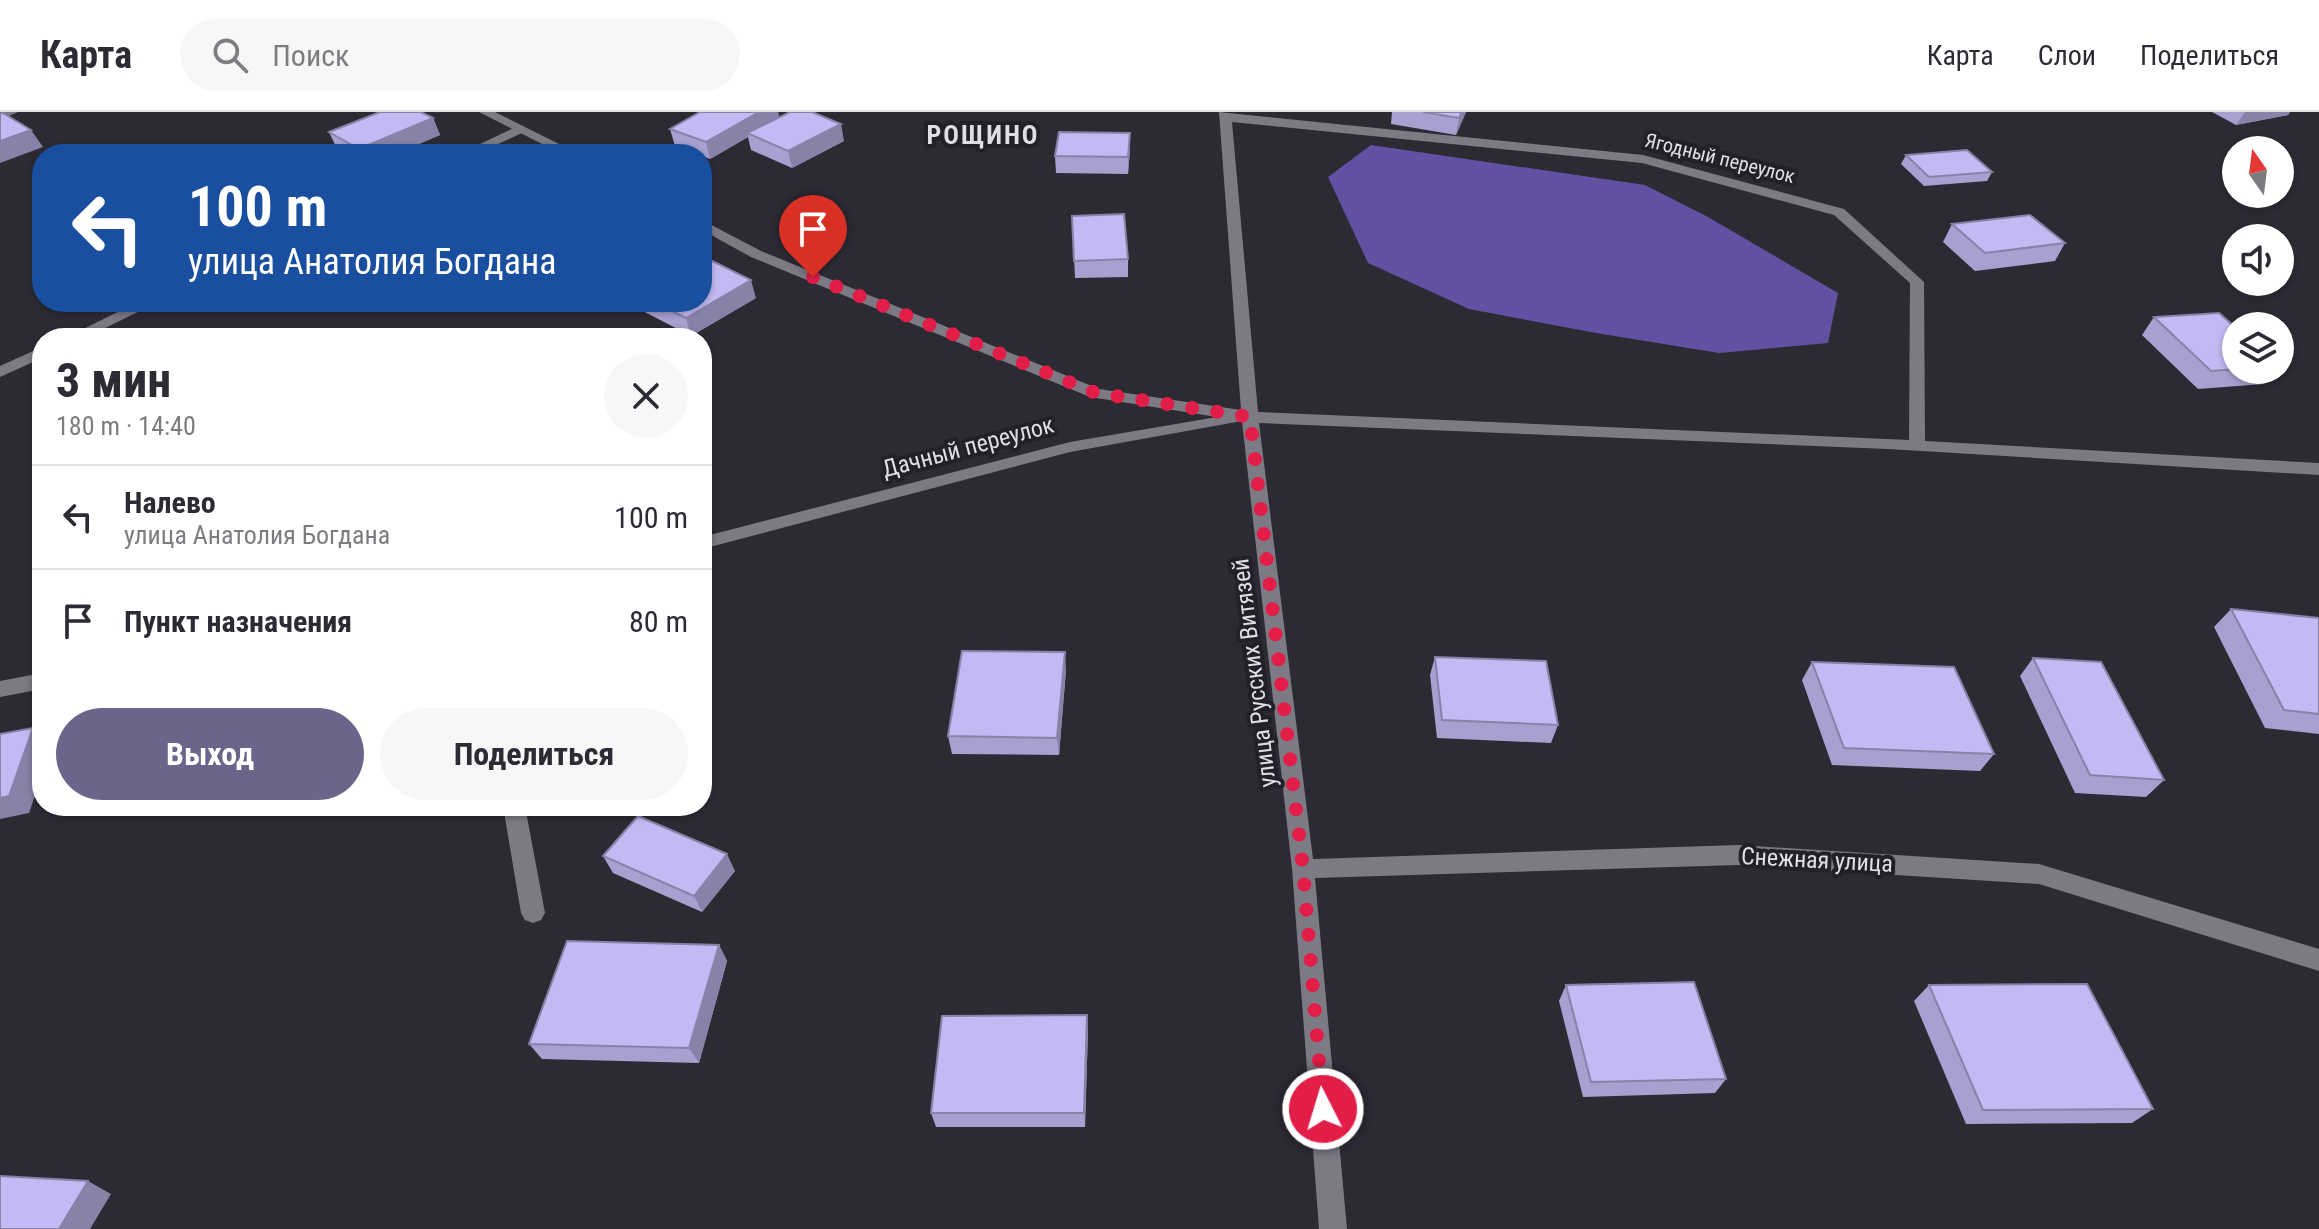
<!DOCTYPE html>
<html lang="ru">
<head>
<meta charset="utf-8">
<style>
  body { margin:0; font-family:"Roboto Condensed",sans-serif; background:#f7f7f7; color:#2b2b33; height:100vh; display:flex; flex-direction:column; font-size:30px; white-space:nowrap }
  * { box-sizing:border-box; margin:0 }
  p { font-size:26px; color:#7c7c81 }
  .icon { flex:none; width:44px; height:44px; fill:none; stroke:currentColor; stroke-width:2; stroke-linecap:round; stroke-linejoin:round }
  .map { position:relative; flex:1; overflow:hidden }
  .drawer { position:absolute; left:32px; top:216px; width:680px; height:488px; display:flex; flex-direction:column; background:#fff; border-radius:32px; box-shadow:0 2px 6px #0004 }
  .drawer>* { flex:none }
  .hud { position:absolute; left:32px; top:32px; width:680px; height:168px; border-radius:32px; box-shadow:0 2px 6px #0004; background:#1a4fa0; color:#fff; overflow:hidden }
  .needle { width:52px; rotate:346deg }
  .buttons { position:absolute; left:2222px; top:24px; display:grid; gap:16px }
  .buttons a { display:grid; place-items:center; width:72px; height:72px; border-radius:50%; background:#fff; box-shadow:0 2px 6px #0004; font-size:40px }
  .pin { position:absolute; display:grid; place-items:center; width:68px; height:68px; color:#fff; margin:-82px -34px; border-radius:50% 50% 50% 0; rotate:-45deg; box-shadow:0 0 8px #0007 }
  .pin .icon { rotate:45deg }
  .me { position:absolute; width:88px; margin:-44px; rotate:355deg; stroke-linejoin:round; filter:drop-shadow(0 0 6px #0008) }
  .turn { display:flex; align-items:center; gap:28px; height:168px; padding:0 24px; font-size:36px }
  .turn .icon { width:104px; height:104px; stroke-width:2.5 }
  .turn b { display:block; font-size:56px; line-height:68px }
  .round { display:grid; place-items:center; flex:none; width:84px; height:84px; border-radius:42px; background:#f7f7f7 }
  .overview { display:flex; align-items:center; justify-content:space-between; height:136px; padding:0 24px }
  h1 { font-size:48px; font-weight:700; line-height:60px }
  .primary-button { display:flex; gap:16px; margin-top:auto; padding:16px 24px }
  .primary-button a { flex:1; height:92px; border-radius:48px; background:#6a658b; color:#fff; font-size:32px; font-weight:700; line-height:92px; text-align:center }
  .primary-button a+a { background:#f7f7f7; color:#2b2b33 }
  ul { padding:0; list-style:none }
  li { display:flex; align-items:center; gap:24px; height:104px; padding:0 24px; border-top:2px solid #e1e1e2 }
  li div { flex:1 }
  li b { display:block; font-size:30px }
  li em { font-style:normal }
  header { display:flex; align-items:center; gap:48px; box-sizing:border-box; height:112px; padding:0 40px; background:#fff; border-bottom:2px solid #e1e1e2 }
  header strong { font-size:38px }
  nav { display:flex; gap:44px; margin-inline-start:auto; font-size:28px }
  .search { width:560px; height:72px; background:#f7f7f7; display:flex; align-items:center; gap:20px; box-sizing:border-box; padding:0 28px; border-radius:44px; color:#7c7c81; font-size:30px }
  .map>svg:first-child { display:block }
</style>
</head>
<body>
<header>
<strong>Карта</strong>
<div class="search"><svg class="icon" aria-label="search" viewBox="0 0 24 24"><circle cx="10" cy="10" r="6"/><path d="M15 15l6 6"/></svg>Поиск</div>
<nav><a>Карта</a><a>Слои</a><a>Поделиться</a></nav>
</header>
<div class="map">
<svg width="2319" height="1117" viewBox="0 0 2319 1117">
  <rect width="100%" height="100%" fill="#2c2b34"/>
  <!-- forest -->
  <path fill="#6250a3" d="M 1371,33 L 1645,73 L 1708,105 L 1838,181 L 1828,231 L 1719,241 L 1596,221 L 1469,197 L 1368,151 L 1328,65 Z"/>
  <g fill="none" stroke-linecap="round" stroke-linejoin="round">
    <!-- service -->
    <path fill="#7c7b85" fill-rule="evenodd" d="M 520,13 L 526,17 L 524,20 L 477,42 L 459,42 Z
      M 138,190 L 158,190 L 85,226 L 65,226 Z
      M 42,235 L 42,246 L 0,265 L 0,254 Z
      M 503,694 L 525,694 L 545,801 L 541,808 L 533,811 L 525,808 L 521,801 Z"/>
    <!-- minor -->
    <path fill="#7c7b85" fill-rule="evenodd" d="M 0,0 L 18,0 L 0,8 Z
      M 479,0 L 495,0 L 579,42 L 562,42 Z
      M 1219,0 L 1643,43 L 1844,97 L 1924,170 L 1925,329 L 2319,351 L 2319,363 L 1888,337 L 1259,311 L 1313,747 L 1738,733 L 2039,752 L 2319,837 L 2319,859 L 2039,772 L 1738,753 L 1315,766 L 1347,1117 L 1319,1117 L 1292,757 L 1242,309 L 1070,340 L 702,437 L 702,425 L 1070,330 L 1217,305 L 1090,285 L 751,145 L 702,118 L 702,108 L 761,139 L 1099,277 L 1241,298 ZM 1232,10 L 1642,51 L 1834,103 L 1910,171 L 1909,328 L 1258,300 Z
      M 42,561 L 42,577 L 0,585 L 0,569 Z"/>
  </g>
  <!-- wall -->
  <path fill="#a7a0d0" d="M 700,0 L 778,0 L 779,5 L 844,29 L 792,56 L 751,38 L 748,25 L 710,47 L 702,44 L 702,42 L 697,42 L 675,34 L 670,17 Z
    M 1392,0 L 1466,0 L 1456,23 L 1391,12 Z
    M 2212,0 L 2290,0 L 2288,3 L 2236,13 Z
    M 433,6 L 440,23 L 395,42 L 345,42 L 337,37 L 329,20 Z
    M 1130,21 L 1130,38 L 1128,62 L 1056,61 L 1055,44 Z
    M 1906,43 L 1992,60 L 1987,69 L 1924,74 L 1901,52 Z
    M 1072,104 L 1128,147 L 1128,165 L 1075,166 Z
    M 1952,112 L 2065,131 L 2055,149 L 1975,159 L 1943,130 Z
    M 756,186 L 691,224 L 639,197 L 637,190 L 702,190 Z
    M 2154,205 L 2236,216 L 2236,258 L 2276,258 L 2264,272 L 2198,277 L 2142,223 Z
    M 2231,497 L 2319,506 L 2319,622 L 2265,616 L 2214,515 Z
    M 1435,545 L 1558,613 L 1551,631 L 1437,626 L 1430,563 Z
    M 2033,546 L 2164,668 L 2146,685 L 2075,681 L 2020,564 Z
    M 1812,550 L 1994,642 L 1980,659 L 1832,653 L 1802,568 Z
    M 1066,558 L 1059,643 L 952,642 L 948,624 Z
    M 603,744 L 735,759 L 702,800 L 613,761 Z
    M 719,833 L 727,849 L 699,951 L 542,947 L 529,932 Z
    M 1566,873 L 1726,967 L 1715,981 L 1583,985 L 1559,889 Z
    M 1929,873 L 2153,997 L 2132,1011 L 1966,1012 L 1914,889 Z
    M 1088,918 L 1085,1015 L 936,1015 L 931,1001 Z"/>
  <!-- shaded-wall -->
  <path fill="#8882a9" d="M 759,0 L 778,0 L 780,7 L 747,21 L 748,25 L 710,47 L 706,30 Z
    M 1462,0 L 1466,0 L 1456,23 L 1459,6 Z
    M 2245,0 L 2290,0 L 2288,3 L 2236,13 Z
    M 433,6 L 440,23 L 395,42 L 361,42 L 359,37 Z
    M 841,12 L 844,29 L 792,56 L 788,39 Z
    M 31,18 L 43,35 L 0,51 L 0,29 Z
    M 1130,21 L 1130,38 L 1128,62 L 1128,45 Z
    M 751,168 L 756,186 L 691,224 L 686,206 Z
    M 1065,540 L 1066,558 L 1059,643 L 1057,626 Z
    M 33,616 L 42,624 L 42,663 L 29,701 L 0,707 L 0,686 Z
    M 727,742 L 735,759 L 702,800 L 694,784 Z
    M 719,833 L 727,849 L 699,951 L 689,936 Z
    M 1087,903 L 1088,918 L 1085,1015 L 1084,1001 Z
    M 88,1069 L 111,1082 L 90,1117 L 59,1117 Z"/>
  <!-- building -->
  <path fill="#c2baf2" stroke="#8882a9" stroke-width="2" d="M 380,0 L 421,0 L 433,6 L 359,37 L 329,20 Z
    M 700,0 L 759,0 L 706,30 L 670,17 Z
    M 790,0 L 812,0 L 841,12 L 788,39 L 747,21 Z
    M 1423,0 L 1462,0 L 1459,6 Z
    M 3,1 L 31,18 L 0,29 L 0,2 Z
    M 1059,20 L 1130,21 L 1128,45 L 1055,44 Z
    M 1967,38 L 1992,60 L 1929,65 L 1906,43 Z
    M 1124,102 L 1128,147 L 1074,149 L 1072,104 Z
    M 2030,103 L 2065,131 L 1985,141 L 1952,112 Z
    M 702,144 L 751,168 L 686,206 L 654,190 L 702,190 Z
    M 2219,201 L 2236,216 L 2236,257 L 2211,259 L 2154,205 Z
    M 2231,497 L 2319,506 L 2319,602 L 2284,598 Z
    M 962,539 L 1065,540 L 1057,626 L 948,624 Z
    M 1435,545 L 1546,549 L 1558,613 L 1442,608 Z
    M 2033,546 L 2101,550 L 2164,668 L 2090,663 Z
    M 1812,550 L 1954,555 L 1994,642 L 1844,636 Z
    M 33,616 L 9,684 L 0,686 L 0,622 Z
    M 638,704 L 727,742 L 694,784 L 603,744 Z
    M 567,829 L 719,833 L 689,936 L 529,932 Z
    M 1694,870 L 1726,967 L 1591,970 L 1566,873 Z
    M 2087,872 L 2153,997 L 1983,998 L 1929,873 Z
    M 1087,903 L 1084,1001 L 931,1001 L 942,904 Z
    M 0,1064 L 88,1069 L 59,1117 L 0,1117 Z"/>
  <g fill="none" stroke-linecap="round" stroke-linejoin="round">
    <!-- route -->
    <path stroke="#e11d48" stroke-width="14" stroke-dasharray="0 25.2" d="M 813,165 L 1096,281 L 1250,305 L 1303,757 L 1323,997"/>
  </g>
  <g text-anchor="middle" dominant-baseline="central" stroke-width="8" stroke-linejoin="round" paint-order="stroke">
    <!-- far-street labels -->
    <g font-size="20" fill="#dfdfe5" stroke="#22212a">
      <text transform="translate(1720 46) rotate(14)">Ягодный переулок</text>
    </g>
    <!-- street labels -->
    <g font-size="24" fill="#dfdfe5" stroke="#22212a">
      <text transform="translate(968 335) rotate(-15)">Дачный переулок</text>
      <text transform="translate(1254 561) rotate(-97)">улица Русских Витязей</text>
      <text transform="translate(1817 748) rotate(3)">Снежная улица</text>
    </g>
    <!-- far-district labels -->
    <g font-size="26" font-weight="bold" letter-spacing="2" fill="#dfdfe5" stroke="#22212a">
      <text x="983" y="23">РОЩИНО</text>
    </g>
  </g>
</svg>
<div class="buttons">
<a><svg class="needle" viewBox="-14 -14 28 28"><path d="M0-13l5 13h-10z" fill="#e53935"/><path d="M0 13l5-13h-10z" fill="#7c7c81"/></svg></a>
<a><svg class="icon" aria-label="sound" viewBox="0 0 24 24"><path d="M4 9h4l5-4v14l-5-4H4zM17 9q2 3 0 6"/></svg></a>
<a><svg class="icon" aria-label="layers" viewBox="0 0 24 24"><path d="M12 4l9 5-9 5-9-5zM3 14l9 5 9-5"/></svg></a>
</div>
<div class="pin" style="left:813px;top:165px;background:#d93025"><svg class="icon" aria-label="arrive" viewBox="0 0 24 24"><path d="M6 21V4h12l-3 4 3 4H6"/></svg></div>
<svg class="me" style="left:1323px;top:997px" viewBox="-20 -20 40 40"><circle r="17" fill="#e11d48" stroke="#fff" stroke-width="3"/><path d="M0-11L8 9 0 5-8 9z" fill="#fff"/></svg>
<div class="hud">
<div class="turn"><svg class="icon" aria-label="left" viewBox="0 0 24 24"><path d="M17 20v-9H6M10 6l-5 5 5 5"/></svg><div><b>100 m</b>улица Анатолия Богдана</div></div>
</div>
<section class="drawer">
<div class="overview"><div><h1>3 мин</h1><p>180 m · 14:40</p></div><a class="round"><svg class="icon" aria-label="close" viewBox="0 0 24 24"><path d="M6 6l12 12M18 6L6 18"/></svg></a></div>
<ul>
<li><svg class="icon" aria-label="left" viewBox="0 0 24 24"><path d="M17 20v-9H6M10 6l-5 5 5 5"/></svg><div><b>Налево</b><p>улица Анатолия Богдана</p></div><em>100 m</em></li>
<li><svg class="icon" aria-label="arrive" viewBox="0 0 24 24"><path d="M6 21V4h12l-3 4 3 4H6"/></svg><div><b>Пункт назначения</b></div><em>80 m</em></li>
</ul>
<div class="primary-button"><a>Выход</a><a>Поделиться</a></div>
</section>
</div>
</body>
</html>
